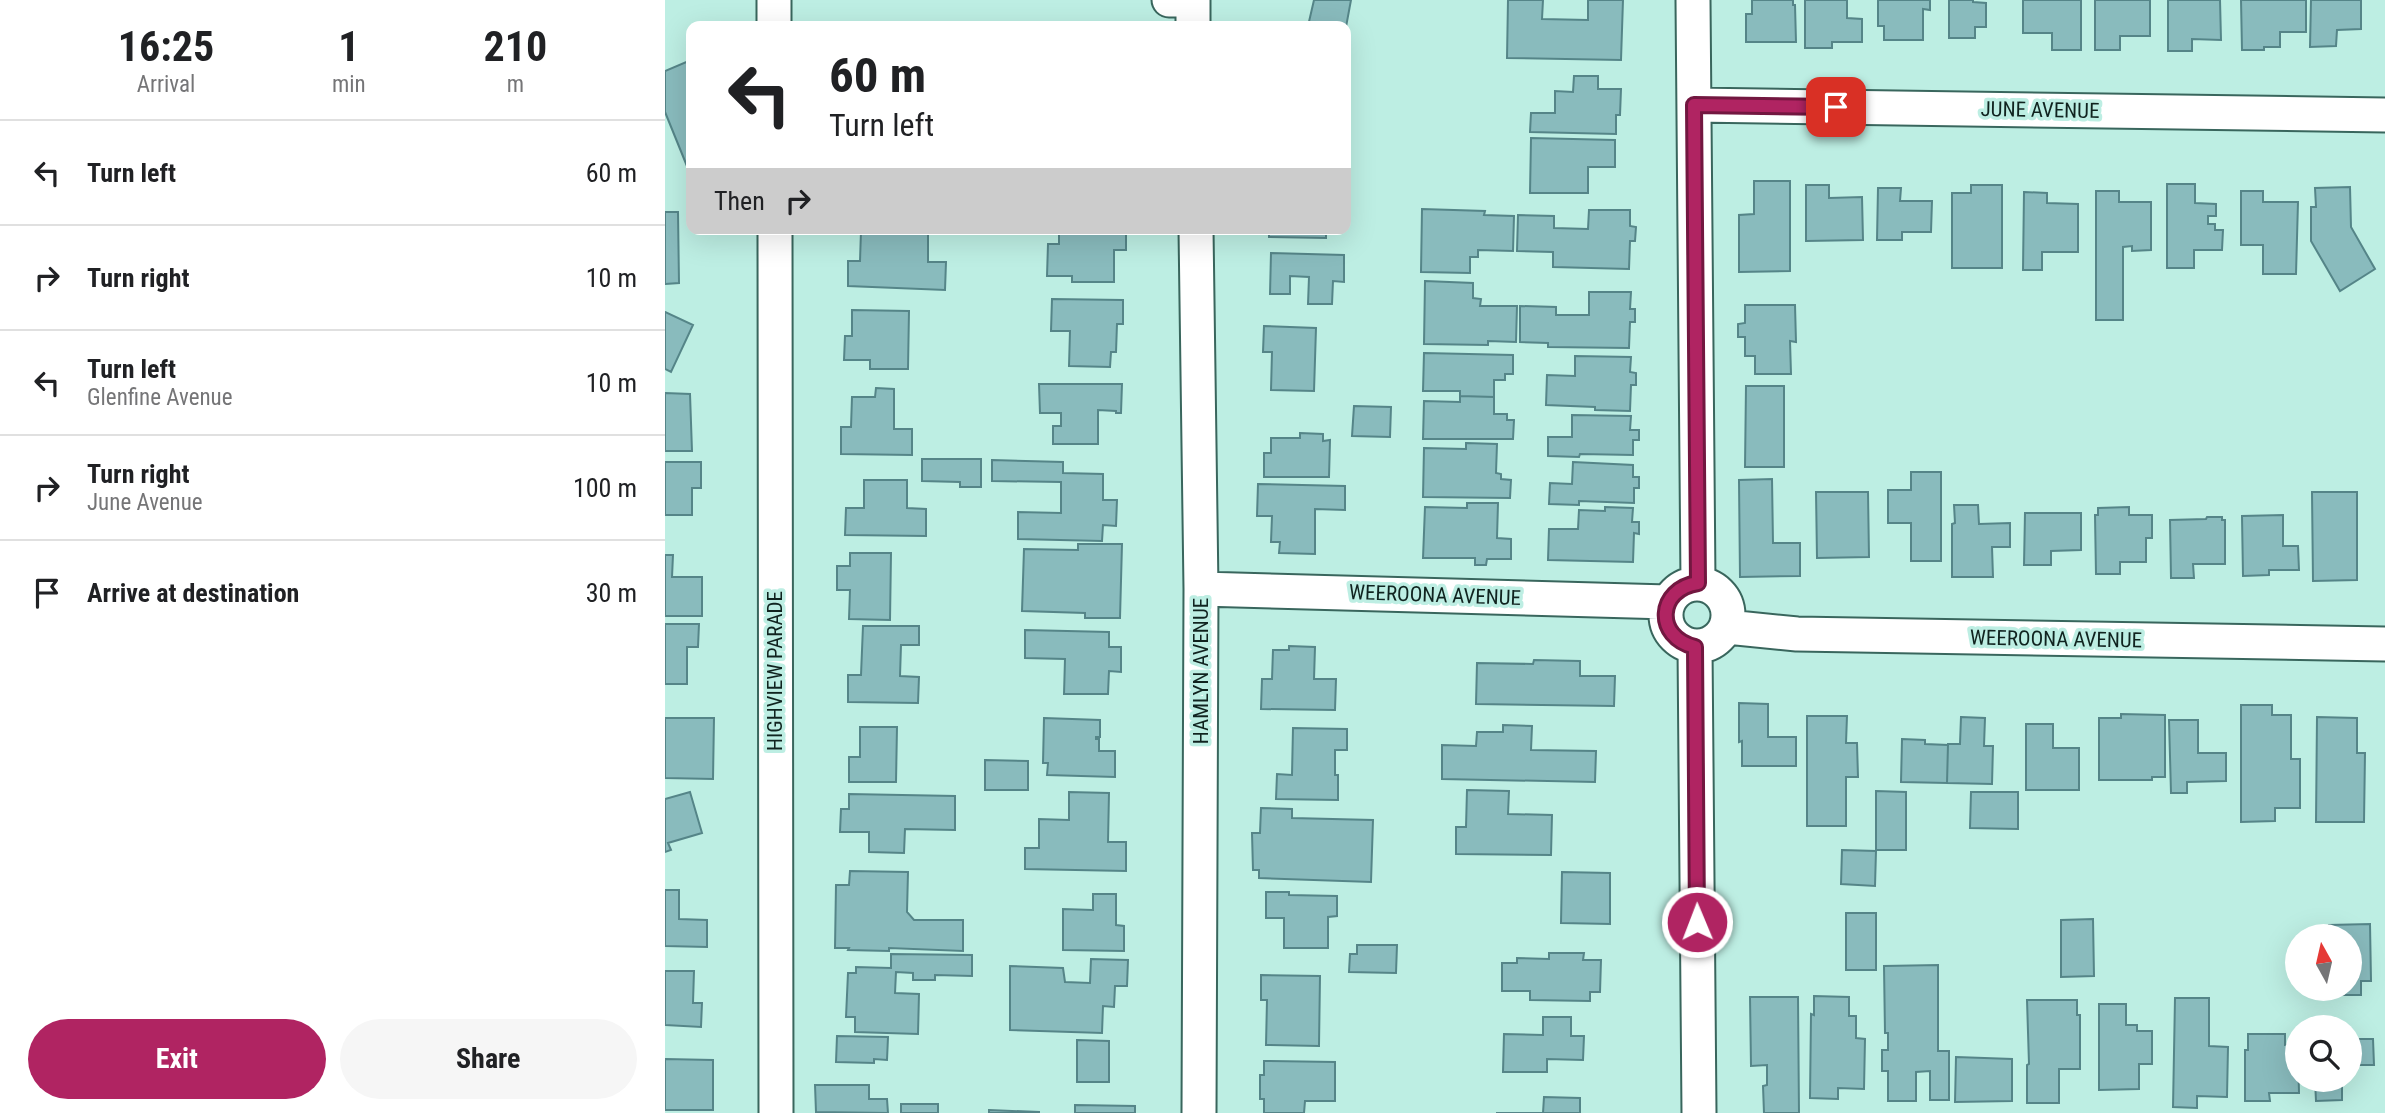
<!DOCTYPE html>
<html lang="en">
<head>
<meta charset="utf-8">
<style>
  body { margin:0; font-family:"Roboto Condensed",sans-serif; background:#f6f6f6; color:#202124; height:100vh; display:flex; flex-direction:column; font-size:26px; white-space:nowrap }
  * { box-sizing:border-box; margin:0 }
  p { font-size:23px; color:#757577 }
  .icon { flex:none; width:38px; height:38px; fill:none; stroke:currentColor; stroke-width:2; stroke-linecap:round; stroke-linejoin:round }
  .map { position:relative; flex:1; overflow:hidden }
  .sheet { display:flex; flex-direction:column; background:#fff; width:665px }
  .sheet>* { flex:none }
  .banner { position:absolute; left:21px; top:21px; width:665px; height:214px; border-radius:14px; box-shadow:0 7px 28px #0002; background:#fff; color:#202124; overflow:hidden }
  .needle { width:46px; rotate:352deg }
  .controls { position:absolute; left:1620px; top:924px; display:grid; gap:14px }
  .controls a { display:grid; place-items:center; width:77px; height:77px; border-radius:50%; background:#fff; box-shadow:0 7px 28px #0002; font-size:35px }
  .pin { position:absolute; display:grid; place-items:center; width:60px; height:60px; color:#fff; margin:-30px; border-radius:14px; box-shadow:0 4px 10px #0006 }
  .me { position:absolute; width:77px; margin:-38px; rotate:359deg; stroke-linejoin:round; filter:drop-shadow(0 0 5px #0008) }
  .turn { display:flex; align-items:center; gap:24px; height:147px; padding:0 28px; font-size:32px }
  .turn .icon { width:91px; height:91px; stroke-width:2.5 }
  .turn b { display:block; font-size:49px; line-height:60px }
  .then { display:flex; align-items:center; height:66px; padding:0 28px; background:#0003; gap:14px; font-size:26px }
  .eta { display:flex; justify-content:space-evenly; align-items:center; height:119px; text-align:center }
  .eta b { font-size:42px; font-weight:700; line-height:49px }
  .primary-button { display:flex; gap:14px; margin-top:auto; padding:14px 28px }
  .primary-button a { flex:1; height:80px; border-radius:42px; background:#b02462; color:#fff; font-size:28px; font-weight:700; line-height:80px; text-align:center }
  .primary-button a+a { background:#f6f6f6; color:#202124 }
  ul { padding:0; list-style:none }
  li { display:flex; align-items:center; gap:21px; height:105px; padding:0 28px; border-top:2px solid #e0e0e0 }
  li div { flex:1 }
  li b { display:block; font-size:26px }
  li em { font-style:normal }
  main { display:flex; flex:1; min-height:0 }
  .map>svg:first-child { display:block }
</style>
</head>
<body>
<main>
<section class="sheet">
<div class="eta">
<div><b>16:25</b><p>Arrival</p></div>
<div><b>1</b><p>min</p></div>
<div><b>210</b><p>m</p></div>
</div>
<ul>
<li><svg class="icon" aria-label="left" viewBox="0 0 24 24"><path d="M17 20v-9H6M10 6l-5 5 5 5"/></svg><div><b>Turn left</b></div><em>60 m</em></li>
<li><svg class="icon" aria-label="right" viewBox="0 0 24 24"><path d="M7 20v-9h11M14 6l5 5-5 5"/></svg><div><b>Turn right</b></div><em>10 m</em></li>
<li><svg class="icon" aria-label="left" viewBox="0 0 24 24"><path d="M17 20v-9H6M10 6l-5 5 5 5"/></svg><div><b>Turn left</b><p>Glenfine Avenue</p></div><em>10 m</em></li>
<li><svg class="icon" aria-label="right" viewBox="0 0 24 24"><path d="M7 20v-9h11M14 6l5 5-5 5"/></svg><div><b>Turn right</b><p>June Avenue</p></div><em>100 m</em></li>
<li><svg class="icon" aria-label="arrive" viewBox="0 0 24 24"><path d="M6 21V4h12l-3 4 3 4H6"/></svg><div><b>Arrive at destination</b></div><em>30 m</em></li>
</ul>
<div class="primary-button"><a>Exit</a><a>Share</a></div>
</section>
<div class="map">
<svg width="1720" height="1113" viewBox="0 0 1720 1113">
  <rect width="100%" height="100%" fill="#bdeee3"/>
  <!-- building -->
  <path fill="#89bbbd" stroke="#558588" stroke-width="2" d="M 649,0 L 686,0 L 681,27 L 643,26 Z
    M 843,0 L 878,0 L 877,19 L 923,20 L 923,0 L 958,0 L 956,60 L 842,58 Z
    M 1087,0 L 1128,0 L 1128,5 L 1130,5 L 1131,42 L 1081,42 L 1081,14 L 1087,14 Z
    M 1140,0 L 1182,0 L 1182,18 L 1197,19 L 1197,42 L 1167,42 L 1167,48 L 1140,48 Z
    M 1213,0 L 1265,0 L 1265,10 L 1258,9 L 1258,40 L 1219,40 L 1219,26 L 1213,26 Z
    M 1284,0 L 1308,0 L 1308,2 L 1321,3 L 1321,27 L 1310,27 L 1310,38 L 1284,38 Z
    M 1358,0 L 1416,0 L 1416,50 L 1387,50 L 1387,33 L 1358,33 Z
    M 1430,0 L 1485,0 L 1485,36 L 1455,36 L 1455,50 L 1430,50 Z
    M 1503,0 L 1555,0 L 1556,40 L 1527,39 L 1527,51 L 1503,51 Z
    M 1576,0 L 1641,0 L 1641,32 L 1615,32 L 1615,47 L 1599,47 L 1599,50 L 1577,50 Z
    M 1646,0 L 1696,0 L 1696,29 L 1672,30 L 1671,46 L 1645,47 Z
    M 26,60 L 26,176 L 0,112 L 0,71 Z
    M 909,76 L 933,76 L 933,89 L 956,89 L 955,115 L 951,115 L 951,134 L 865,132 L 866,113 L 890,113 L 890,91 L 908,92 Z
    M 866,138 L 950,140 L 950,167 L 923,167 L 923,193 L 865,193 Z
    M 1089,181 L 1125,181 L 1125,271 L 1074,272 L 1074,215 L 1089,214 Z
    M 1502,184 L 1530,184 L 1530,203 L 1551,204 L 1551,216 L 1543,216 L 1543,224 L 1550,224 L 1550,230 L 1558,230 L 1557,250 L 1529,250 L 1529,268 L 1502,268 Z
    M 1141,185 L 1164,185 L 1164,198 L 1197,197 L 1198,240 L 1141,241 Z
    M 1306,185 L 1337,185 L 1337,268 L 1287,268 L 1287,193 L 1306,193 Z
    M 1685,187 L 1686,227 L 1710,269 L 1675,291 L 1646,241 L 1646,207 L 1651,207 L 1650,188 Z
    M 1213,188 L 1236,188 L 1235,201 L 1267,201 L 1266,232 L 1237,232 L 1237,240 L 1212,240 Z
    M 1431,191 L 1454,191 L 1454,202 L 1486,202 L 1486,250 L 1467,251 L 1467,246 L 1458,247 L 1458,320 L 1431,320 Z
    M 1576,191 L 1598,191 L 1598,202 L 1633,202 L 1631,274 L 1598,274 L 1598,245 L 1576,245 Z
    M 1359,192 L 1382,193 L 1382,203 L 1413,204 L 1413,252 L 1377,252 L 1377,270 L 1358,270 Z
    M 757,209 L 820,211 L 819,215 L 849,216 L 848,251 L 813,250 L 813,257 L 805,257 L 805,273 L 756,272 Z
    M 924,210 L 965,210 L 965,226 L 971,227 L 970,241 L 965,241 L 964,269 L 888,267 L 888,252 L 852,251 L 853,215 L 889,216 L 889,228 L 923,229 Z
    M 0,212 L 13,212 L 14,283 L 0,284 Z
    M 231,229 L 263,229 L 263,262 L 281,262 L 280,290 L 183,286 L 183,261 L 195,261 L 196,231 L 231,231 Z
    M 394,229 L 461,229 L 461,250 L 449,250 L 449,282 L 407,282 L 407,276 L 382,276 L 383,244 L 394,244 Z
    M 604,229 L 661,229 L 661,238 L 604,237 Z
    M 606,253 L 679,255 L 679,282 L 668,281 L 667,304 L 643,304 L 644,277 L 625,276 L 625,294 L 605,294 Z
    M 760,281 L 808,283 L 808,298 L 816,299 L 815,306 L 852,306 L 851,342 L 823,341 L 823,345 L 759,344 Z
    M 924,292 L 966,292 L 965,309 L 970,309 L 970,322 L 965,322 L 964,348 L 883,347 L 883,343 L 855,342 L 855,306 L 891,307 L 891,315 L 924,315 Z
    M 387,299 L 458,300 L 458,324 L 452,324 L 451,352 L 446,352 L 445,367 L 404,366 L 405,331 L 386,331 Z
    M 1080,305 L 1130,305 L 1131,342 L 1125,341 L 1126,374 L 1090,374 L 1090,356 L 1080,356 L 1080,337 L 1073,337 L 1073,324 L 1080,323 Z
    M 187,310 L 244,311 L 243,369 L 205,369 L 205,360 L 179,360 L 180,336 L 187,336 Z
    M 0,312 L 28,325 L 6,372 L 0,369 Z
    M 599,326 L 651,328 L 649,391 L 606,390 L 607,352 L 598,352 Z
    M 759,353 L 848,355 L 848,374 L 840,374 L 840,380 L 829,380 L 829,397 L 795,396 L 795,391 L 758,391 Z
    M 910,356 L 966,357 L 965,372 L 971,373 L 971,385 L 966,385 L 965,411 L 930,410 L 930,407 L 881,405 L 882,375 L 910,376 Z
    M 374,384 L 457,384 L 456,413 L 451,413 L 451,411 L 433,410 L 433,444 L 388,444 L 388,426 L 396,426 L 396,413 L 375,413 Z
    M 1081,386 L 1119,386 L 1119,467 L 1080,467 Z
    M 211,388 L 229,389 L 229,429 L 247,429 L 247,455 L 176,454 L 176,427 L 186,427 L 187,397 L 210,397 Z
    M 0,393 L 25,394 L 27,451 L 0,451 Z
    M 795,396 L 829,397 L 829,414 L 842,414 L 842,420 L 849,420 L 848,439 L 758,439 L 759,401 L 795,402 Z
    M 689,406 L 726,407 L 725,437 L 687,436 Z
    M 907,415 L 966,416 L 965,430 L 974,430 L 974,440 L 968,440 L 968,455 L 915,454 L 914,457 L 883,456 L 883,437 L 907,437 Z
    M 635,433 L 658,434 L 658,441 L 665,440 L 664,477 L 599,477 L 599,453 L 606,453 L 606,438 L 635,438 Z
    M 801,443 L 832,444 L 831,473 L 836,474 L 836,479 L 846,480 L 845,498 L 758,497 L 759,448 L 801,449 Z
    M 257,459 L 316,459 L 316,487 L 295,487 L 295,482 L 257,481 Z
    M 327,460 L 398,462 L 398,473 L 438,474 L 438,500 L 452,500 L 451,526 L 438,525 L 437,541 L 353,539 L 353,512 L 396,513 L 396,482 L 327,481 Z
    M 0,462 L 36,462 L 36,488 L 27,488 L 27,515 L 0,515 Z
    M 908,462 L 968,465 L 968,477 L 974,477 L 974,488 L 969,488 L 969,503 L 914,501 L 914,505 L 884,504 L 885,483 L 907,484 Z
    M 1246,472 L 1276,472 L 1276,561 L 1246,561 L 1246,523 L 1223,523 L 1223,490 L 1246,490 Z
    M 1107,479 L 1108,543 L 1135,543 L 1135,576 L 1075,577 L 1074,480 Z
    M 199,480 L 242,480 L 242,508 L 261,509 L 261,536 L 180,535 L 181,508 L 199,508 Z
    M 593,484 L 680,486 L 680,510 L 650,509 L 650,554 L 614,553 L 615,542 L 606,542 L 607,516 L 592,516 Z
    M 1151,492 L 1203,492 L 1204,557 L 1152,558 Z
    M 1647,492 L 1692,492 L 1692,580 L 1648,581 Z
    M 802,503 L 833,503 L 832,538 L 846,539 L 846,559 L 822,559 L 821,565 L 810,565 L 810,558 L 758,558 L 760,507 L 802,508 Z
    M 1289,505 L 1313,505 L 1314,524 L 1345,523 L 1345,547 L 1327,547 L 1328,577 L 1287,577 L 1287,524 L 1290,523 Z
    M 940,507 L 968,508 L 967,522 L 974,522 L 974,534 L 969,533 L 968,562 L 883,560 L 884,529 L 913,529 L 914,510 L 940,511 Z
    M 1464,507 L 1464,515 L 1487,515 L 1487,538 L 1481,538 L 1481,562 L 1455,562 L 1455,574 L 1431,574 L 1430,515 L 1433,515 L 1433,508 Z
    M 1360,513 L 1416,513 L 1416,550 L 1386,551 L 1386,565 L 1359,565 Z
    M 1618,515 L 1618,546 L 1633,546 L 1634,570 L 1604,570 L 1604,575 L 1578,576 L 1577,516 Z
    M 1542,517 L 1557,517 L 1557,520 L 1560,520 L 1560,564 L 1528,564 L 1529,578 L 1506,578 L 1505,520 L 1541,519 Z
    M 413,544 L 457,544 L 455,618 L 420,618 L 420,613 L 357,611 L 359,549 L 413,550 Z
    M 185,553 L 226,553 L 225,620 L 184,619 L 185,590 L 172,590 L 172,566 L 185,566 Z
    M 0,555 L 8,555 L 7,577 L 37,577 L 37,616 L 0,616 Z
    M 0,624 L 34,624 L 33,647 L 22,647 L 22,684 L 0,684 Z
    M 198,626 L 254,626 L 254,645 L 236,645 L 235,676 L 254,677 L 253,703 L 183,702 L 183,675 L 196,675 Z
    M 360,630 L 444,632 L 444,647 L 456,647 L 456,672 L 444,671 L 443,694 L 399,694 L 400,659 L 360,658 Z
    M 624,646 L 650,647 L 649,679 L 671,679 L 670,710 L 596,709 L 597,679 L 607,679 L 608,650 L 624,650 Z
    M 869,660 L 915,661 L 915,676 L 950,676 L 949,706 L 811,704 L 812,663 L 868,664 Z
    M 1074,703 L 1103,704 L 1103,737 L 1131,737 L 1131,766 L 1077,766 L 1077,741 L 1074,742 Z
    M 1576,705 L 1607,705 L 1607,715 L 1626,715 L 1626,759 L 1635,759 L 1635,808 L 1610,808 L 1610,821 L 1576,822 Z
    M 1456,714 L 1500,715 L 1500,777 L 1487,777 L 1487,780 L 1434,780 L 1434,718 L 1456,718 Z
    M 1142,716 L 1182,716 L 1181,743 L 1192,743 L 1193,777 L 1181,777 L 1181,826 L 1142,826 Z
    M 1296,717 L 1320,718 L 1319,746 L 1328,746 L 1327,784 L 1282,783 L 1283,744 L 1295,744 Z
    M 1652,717 L 1692,718 L 1692,753 L 1700,753 L 1699,822 L 1651,822 Z
    M 0,718 L 49,718 L 48,779 L 0,778 Z
    M 379,718 L 435,720 L 435,737 L 431,737 L 431,739 L 434,739 L 434,751 L 450,751 L 450,777 L 382,775 L 383,763 L 378,763 Z
    M 1504,720 L 1533,720 L 1533,753 L 1561,753 L 1561,781 L 1522,782 L 1522,793 L 1506,793 Z
    M 1361,724 L 1388,724 L 1388,748 L 1414,748 L 1414,790 L 1361,790 Z
    M 838,725 L 867,726 L 866,750 L 931,751 L 930,782 L 777,779 L 777,745 L 811,746 L 812,732 L 838,732 Z
    M 195,727 L 232,727 L 231,782 L 184,782 L 184,757 L 195,757 Z
    M 628,728 L 682,729 L 682,750 L 670,750 L 670,775 L 673,775 L 673,800 L 611,799 L 612,774 L 627,775 Z
    M 1237,739 L 1260,740 L 1260,744 L 1283,745 L 1282,783 L 1236,782 Z
    M 320,760 L 363,761 L 363,790 L 320,790 Z
    M 802,790 L 844,791 L 843,814 L 887,815 L 886,855 L 791,854 L 791,827 L 801,827 Z
    M 1211,791 L 1241,792 L 1241,850 L 1211,850 Z
    M 25,792 L 37,833 L 3,843 L 6,850 L 0,852 L 0,799 Z
    M 404,792 L 444,793 L 443,842 L 461,842 L 461,871 L 360,869 L 360,848 L 374,848 L 374,819 L 404,820 Z
    M 1306,792 L 1353,792 L 1353,829 L 1305,828 Z
    M 184,794 L 290,796 L 290,830 L 240,829 L 239,853 L 204,852 L 204,832 L 175,832 L 176,809 L 184,809 Z
    M 596,808 L 627,809 L 627,818 L 708,820 L 706,882 L 594,878 L 594,870 L 588,870 L 587,833 L 595,833 Z
    M 1177,850 L 1211,851 L 1210,886 L 1176,884 Z
    M 185,871 L 243,872 L 242,912 L 249,920 L 298,920 L 298,951 L 224,948 L 224,951 L 183,950 L 184,948 L 170,948 L 171,885 L 184,885 Z
    M 897,872 L 945,873 L 945,924 L 896,923 Z
    M 0,890 L 14,890 L 14,919 L 42,920 L 42,947 L 0,946 Z
    M 601,892 L 624,892 L 624,895 L 672,896 L 672,916 L 663,917 L 663,948 L 619,948 L 619,918 L 601,918 Z
    M 428,894 L 451,894 L 451,925 L 459,926 L 459,951 L 398,950 L 398,909 L 428,910 Z
    M 1181,913 L 1211,913 L 1211,970 L 1181,970 Z
    M 1428,919 L 1429,976 L 1396,977 L 1396,920 Z
    M 1705,924 L 1706,981 L 1696,981 L 1696,995 L 1664,995 L 1664,989 L 1685,989 L 1685,936 L 1664,936 L 1664,925 Z
    M 692,945 L 732,945 L 731,973 L 684,972 L 685,954 L 692,954 Z
    M 884,953 L 919,953 L 918,960 L 936,960 L 935,992 L 925,992 L 925,1001 L 865,1000 L 865,991 L 837,991 L 837,963 L 852,963 L 852,958 L 884,959 Z
    M 226,954 L 307,955 L 307,976 L 270,975 L 270,980 L 248,980 L 248,973 L 231,972 L 230,993 L 254,994 L 253,1034 L 190,1032 L 190,1017 L 181,1017 L 183,973 L 191,973 L 191,967 L 226,968 Z
    M 426,959 L 463,960 L 462,986 L 450,986 L 449,1007 L 438,1006 L 437,1033 L 345,1030 L 345,966 L 398,968 L 400,982 L 425,983 Z
    M 1273,965 L 1273,1051 L 1284,1051 L 1284,1100 L 1265,1100 L 1265,1071 L 1251,1072 L 1251,1101 L 1223,1101 L 1223,1071 L 1217,1071 L 1217,1050 L 1223,1050 L 1223,1033 L 1220,1033 L 1219,966 Z
    M 0,971 L 29,971 L 28,1003 L 37,1003 L 36,1027 L 0,1025 Z
    M 596,975 L 655,976 L 654,1046 L 601,1045 L 602,1000 L 596,1000 Z
    M 1149,996 L 1184,997 L 1184,1016 L 1191,1016 L 1191,1038 L 1200,1039 L 1199,1089 L 1173,1088 L 1173,1099 L 1145,1098 L 1146,1014 L 1149,1015 Z
    M 1085,997 L 1133,997 L 1134,1113 L 1099,1113 L 1098,1086 L 1102,1085 L 1102,1065 L 1086,1066 Z
    M 1510,998 L 1544,998 L 1544,1046 L 1563,1047 L 1562,1097 L 1532,1096 L 1532,1108 L 1508,1107 Z
    M 1362,1000 L 1412,1000 L 1412,1015 L 1415,1015 L 1415,1069 L 1394,1069 L 1394,1103 L 1362,1103 L 1362,1065 L 1364,1064 Z
    M 1434,1004 L 1461,1004 L 1461,1025 L 1472,1025 L 1472,1031 L 1487,1031 L 1487,1064 L 1474,1064 L 1474,1089 L 1434,1090 Z
    M 878,1017 L 906,1017 L 906,1036 L 919,1036 L 918,1060 L 882,1059 L 882,1072 L 838,1072 L 839,1034 L 878,1035 Z
    M 1583,1034 L 1620,1034 L 1620,1045 L 1630,1044 L 1630,1050 L 1633,1050 L 1634,1093 L 1604,1093 L 1605,1101 L 1580,1101 L 1580,1050 L 1583,1050 Z
    M 172,1036 L 223,1037 L 222,1060 L 209,1059 L 209,1063 L 171,1062 Z
    M 1685,1039 L 1708,1039 L 1709,1065 L 1685,1065 Z
    M 412,1040 L 444,1041 L 444,1082 L 412,1082 Z
    M 1291,1057 L 1347,1059 L 1347,1101 L 1290,1102 Z
    M 0,1059 L 48,1060 L 48,1110 L 0,1110 Z
    M 599,1061 L 670,1062 L 670,1101 L 640,1101 L 639,1113 L 599,1113 L 599,1099 L 595,1099 L 595,1075 L 599,1075 Z
    M 1650,1080 L 1677,1080 L 1677,1100 L 1651,1101 Z
    M 150,1085 L 204,1085 L 204,1099 L 222,1099 L 223,1113 L 151,1112 Z
    M 879,1097 L 915,1098 L 915,1113 L 831,1113 L 878,1113 Z
    M 236,1104 L 273,1104 L 273,1113 L 236,1113 Z
    M 410,1105 L 470,1106 L 470,1113 L 410,1113 Z
    M 324,1110 L 374,1112 L 374,1113 L 324,1113 Z"/>
  <g fill="none" stroke-linecap="round" stroke-linejoin="round">
    <!-- minor casing -->
    <g stroke="#39665d" stroke-width="37">
      <path id="minor" d="M 109,0 L 109,26
        M 504,0 L 528,0 L 528,26
        M 1028,0 L 1033,583
        M 1029,105 L 1720,115
        M 110,229 L 111,1113
        M 531,229 L 536,589 L 534,1113
        M1001 615a31 31 0 1 1 62 0a31 31 0 1 1-62 0Z
        M 536,589 L 1003,602
        M 1062,627 L 1132,634 L 1720,644
        M 1030,647 L 1034,1113"/>
    </g>
    <!-- minor -->
    <use href="#minor" stroke="#fff" stroke-width="33"/>
  </g>
  <g fill="none" stroke-linecap="round" stroke-linejoin="round">
    <!-- route casing -->
    <g stroke="#721740" stroke-width="18">
      <path id="route" d="M 1032,922 L 1030,647 C 989,637 992,589 1033,583 L 1029,105 L 1171,107"/>
    </g>
    <!-- route -->
    <use href="#route" stroke="#b02462" stroke-width="12"/>
  </g>
  <g text-anchor="middle" dominant-baseline="central" stroke-width="7" stroke-linejoin="round" paint-order="stroke">
    <!-- street labels -->
    <g font-size="21" fill="#10231f" stroke="#bdeee3">
      <text transform="translate(1375 110) rotate(1)">JUNE AVENUE</text>
      <text transform="translate(770 595) rotate(2)">WEEROONA AVENUE</text>
      <text transform="translate(1391 639) rotate(1)">WEEROONA AVENUE</text>
      <text transform="translate(110 671) rotate(-90)">HIGHVIEW PARADE</text>
      <text transform="translate(536 671) rotate(-90)">HAMLYN AVENUE</text>
    </g>
  </g>
</svg>
<div class="controls">
<a><svg class="needle" viewBox="-14 -14 28 28"><path d="M0-13l5 13h-10z" fill="#e53935"/><path d="M0 13l5-13h-10z" fill="#757577"/></svg></a>
<a><svg class="icon" aria-label="search" viewBox="0 0 24 24"><circle cx="10" cy="10" r="6"/><path d="M15 15l6 6"/></svg></a>
</div>
<div class="pin" style="left:1171px;top:107px;background:#d93025"><svg class="icon" aria-label="arrive" viewBox="0 0 24 24"><path d="M6 21V4h12l-3 4 3 4H6"/></svg></div>
<svg class="me" style="left:1032px;top:922px" viewBox="-20 -20 40 40"><circle r="17" fill="#b02462" stroke="#fff" stroke-width="3"/><path d="M0-11L8 9 0 5-8 9z" fill="#fff"/></svg>
<div class="banner">
<div class="turn"><svg class="icon" aria-label="left" viewBox="0 0 24 24"><path d="M17 20v-9H6M10 6l-5 5 5 5"/></svg><div><b>60 m</b>Turn left</div></div>
<div class="then">Then<svg class="icon" aria-label="right" viewBox="0 0 24 24"><path d="M7 20v-9h11M14 6l5 5-5 5"/></svg></div>
</div>
</div>
</main>
</body>
</html>
